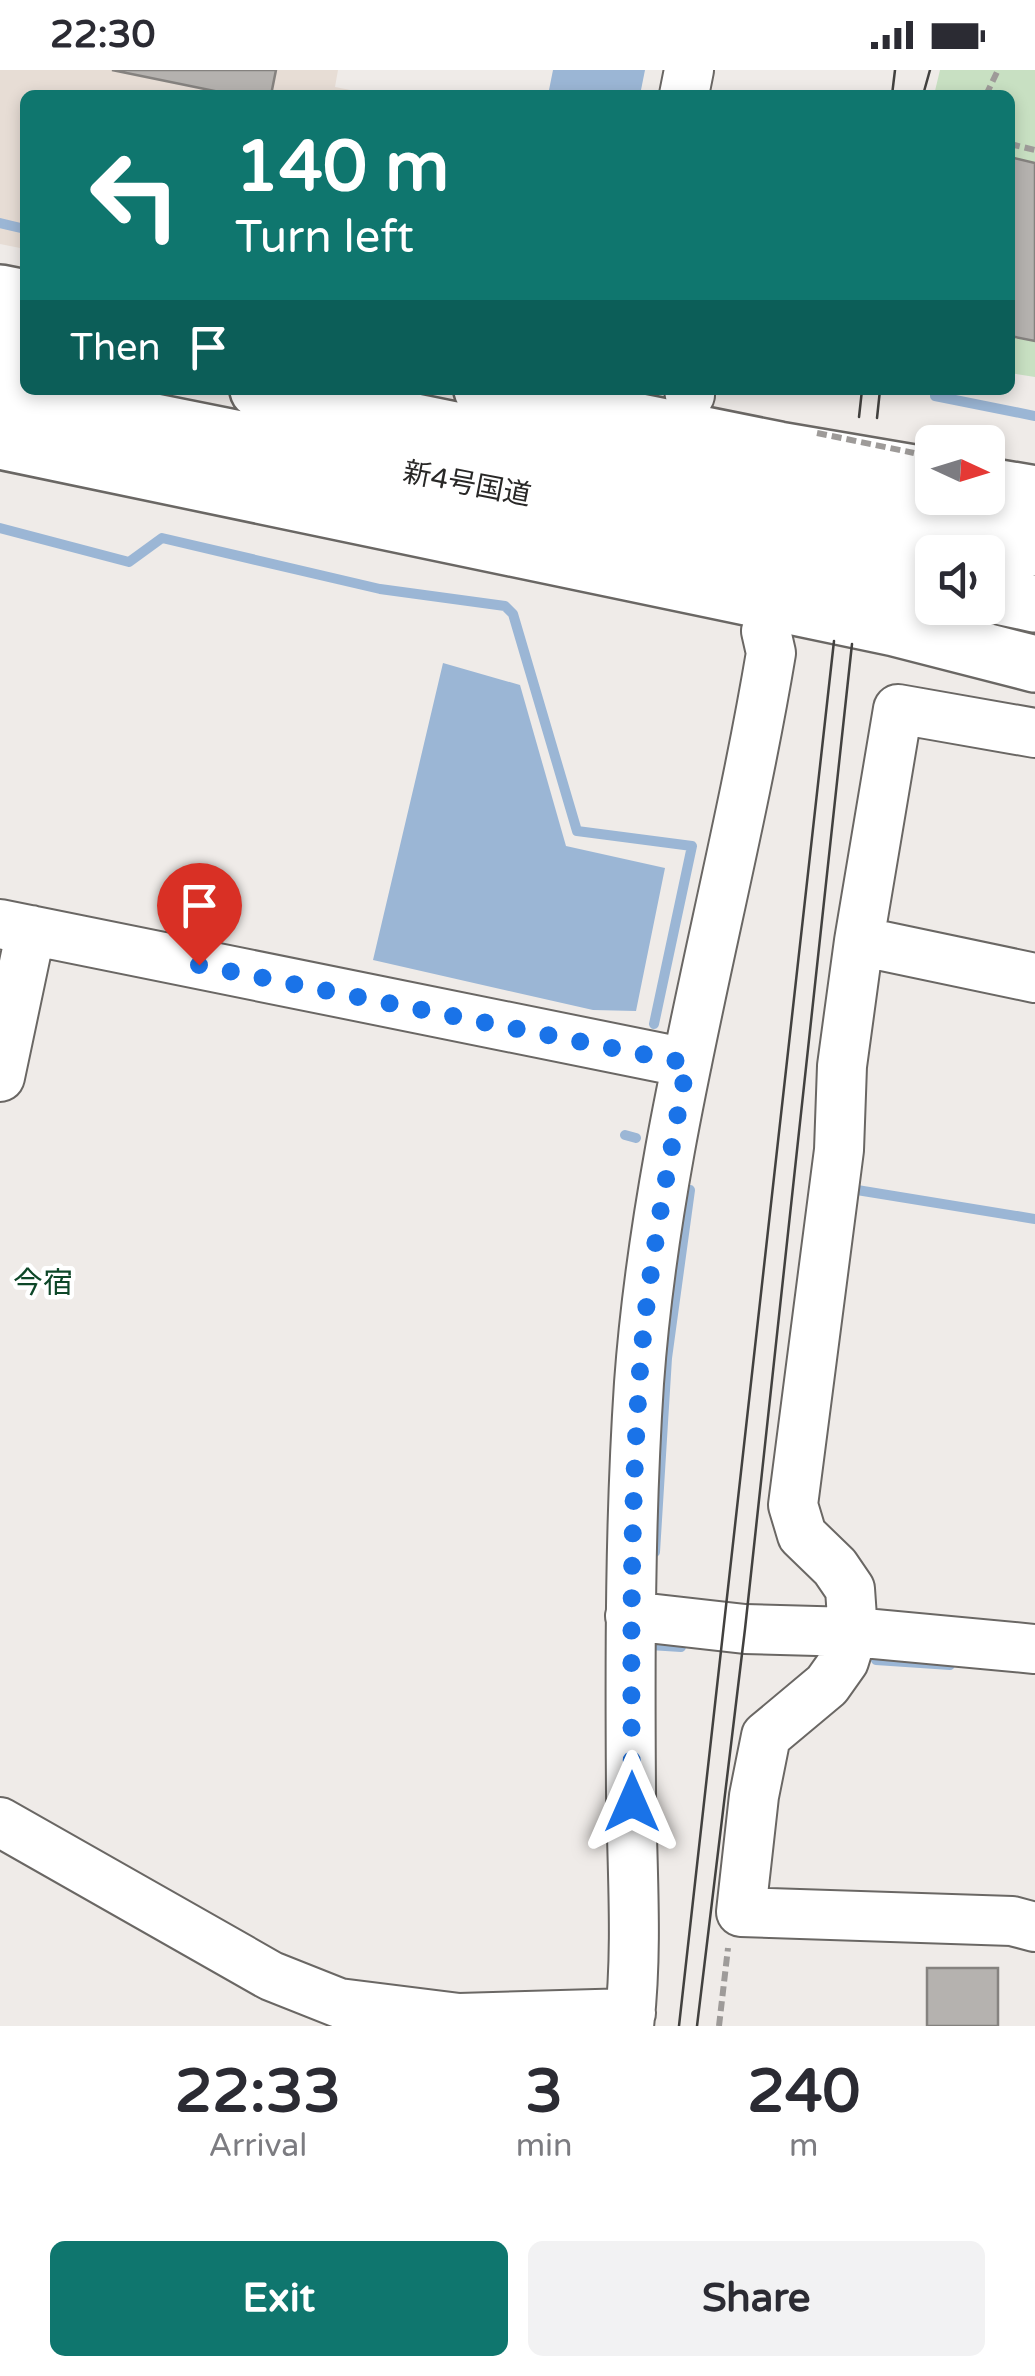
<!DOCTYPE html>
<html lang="en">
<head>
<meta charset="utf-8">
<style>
  body { margin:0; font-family:"Varela Round","Noto Sans JP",sans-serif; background:#f2f2f3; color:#2b2b33; height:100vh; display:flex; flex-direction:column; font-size:38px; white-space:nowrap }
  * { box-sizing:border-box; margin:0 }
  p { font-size:32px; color:#7c7c81 }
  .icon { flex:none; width:55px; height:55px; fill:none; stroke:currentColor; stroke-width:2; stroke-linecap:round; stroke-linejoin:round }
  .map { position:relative; height:1956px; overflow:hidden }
  .panel { display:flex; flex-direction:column; background:#fff; flex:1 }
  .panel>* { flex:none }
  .banner { position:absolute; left:20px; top:20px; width:995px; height:305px; border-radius:15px; box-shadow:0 5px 15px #0003; background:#0f766e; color:#fff; overflow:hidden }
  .needle { width:65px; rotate:94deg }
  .fabs { position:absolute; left:915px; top:355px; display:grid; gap:20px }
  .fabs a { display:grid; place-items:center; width:90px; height:90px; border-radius:15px; background:#fff; box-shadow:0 5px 15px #0003; font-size:50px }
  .pin { position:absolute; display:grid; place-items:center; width:85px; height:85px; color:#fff; margin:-102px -42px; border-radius:50% 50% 50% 0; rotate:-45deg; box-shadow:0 0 10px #0007 }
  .pin .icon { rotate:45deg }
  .me { position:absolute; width:110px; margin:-55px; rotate:0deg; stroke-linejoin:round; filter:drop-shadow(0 0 8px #0008) }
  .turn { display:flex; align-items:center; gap:35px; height:210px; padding:0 50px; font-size:45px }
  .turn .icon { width:130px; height:130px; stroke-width:2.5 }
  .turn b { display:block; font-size:70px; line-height:85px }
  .then { display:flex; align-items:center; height:95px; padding:0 50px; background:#0003; gap:20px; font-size:38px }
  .eta { display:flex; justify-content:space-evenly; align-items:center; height:170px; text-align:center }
  .eta b { font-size:60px; font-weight:700; line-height:70px }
  .primary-button { display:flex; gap:20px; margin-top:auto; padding:20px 50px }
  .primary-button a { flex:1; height:115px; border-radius:15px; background:#0f766e; color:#fff; font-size:40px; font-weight:700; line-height:115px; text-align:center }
  .primary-button a+a { background:#f2f2f3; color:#2b2b33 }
  .status { display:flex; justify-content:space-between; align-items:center; height:70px; padding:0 50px; background:#fff; direction:ltr }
  .status svg { height:28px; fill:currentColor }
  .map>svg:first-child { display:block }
</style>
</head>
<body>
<div class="status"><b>22:30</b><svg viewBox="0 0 49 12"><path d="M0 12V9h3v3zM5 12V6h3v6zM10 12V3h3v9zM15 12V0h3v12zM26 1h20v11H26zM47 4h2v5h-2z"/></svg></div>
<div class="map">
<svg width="1035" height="1956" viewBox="0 0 1035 1956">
  <rect width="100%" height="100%" fill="#efebe8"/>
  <!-- built -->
  <path fill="#e7ddd5" d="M 0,0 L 338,0 L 335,17 L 376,25 L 25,25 L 25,179 L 0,174 Z"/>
  <!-- green -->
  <path fill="#c8e0c2" d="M 940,0 L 1035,0 L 1035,307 L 1010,303 L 1010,25 L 934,25 Z"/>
  <!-- water -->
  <path fill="#9bb6d5" d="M 553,0 L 645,0 L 640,25 L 548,25 Z
    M 443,593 L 520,615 L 566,776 L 665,798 L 636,941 L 593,940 L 373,890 Z"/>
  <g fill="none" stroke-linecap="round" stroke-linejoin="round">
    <!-- stream -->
    <path stroke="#9bb6d5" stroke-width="10" d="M 0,153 L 25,159
      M 935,326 L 1035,346
      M 0,458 L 129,492 L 162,468 L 380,519 L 505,536 L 513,544 L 577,761 L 692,776 L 654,954
      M 625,1065 L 636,1068
      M 857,1120 L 1035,1149
      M 655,1482 L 667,1288 L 690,1120
      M 650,1570 L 650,1575 L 681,1577
      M 876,1590 L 950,1595"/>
  </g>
  <!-- building -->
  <path fill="#b5b2af" stroke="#85827f" stroke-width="2.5" d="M 112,0 L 276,0 L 271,25 L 234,25 Z
    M 1010,87 L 1035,93 L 1035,271 L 1010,266 Z
    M 927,1898 L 998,1898 L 998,1956 L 927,1956 Z"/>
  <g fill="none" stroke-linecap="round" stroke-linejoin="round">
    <!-- minor casing -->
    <g stroke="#6a6764" stroke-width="52">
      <path id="minor" d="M 684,25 L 689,0
        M 689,320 L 690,325
        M 1035,663 L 898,639 L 859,871 L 842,996 L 839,1080 L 793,1435 L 802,1465 L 835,1497 L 850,1519 L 853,1562 L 844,1591 L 827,1615 L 766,1666 L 754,1726 L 741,1842 L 1012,1851 L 1035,1857
        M 0,854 L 687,993
        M 859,871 L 1035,908
        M 0,1007 L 31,860
        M 630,1546 L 745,1559 L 853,1562 L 1035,1579
        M 0,1752 L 271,1906 L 339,1933 L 459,1948 L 631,1943
        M 629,1956 C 638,1879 632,1799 631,1721 C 630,1585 630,1449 639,1313 C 657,1066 730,827 771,583 L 766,561"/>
    </g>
    <!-- highway casing -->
    <g stroke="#6a6764" stroke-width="60">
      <path id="highway" d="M 0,223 L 25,228
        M 0,269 L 25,274
        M 258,320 L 1035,478
        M 482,320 L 779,380 L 932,406
        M 0,321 L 659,453 L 932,512
        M 0,371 L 895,558 L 1035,594
        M 988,416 L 1035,424
        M 988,524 L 1035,534"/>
    </g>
    <!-- path -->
    <path stroke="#9e9b99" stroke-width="6" stroke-dasharray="10 5" stroke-linecap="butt" d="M 986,25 L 998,0
      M 1010,74 L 1035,80
      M 719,1956 L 728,1878"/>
    <!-- minor -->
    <use href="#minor" stroke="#fff" stroke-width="48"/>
    <!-- highway -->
    <use href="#highway" stroke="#fff" stroke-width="55"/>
    <!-- tram -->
    <path stroke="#42413f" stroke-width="2.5" d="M 892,25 L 895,0
      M 923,25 L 930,0
      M 859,347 L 862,320
      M 877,348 L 880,320
      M 679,1956 L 834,571
      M 697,1956 L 745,1559 L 852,574"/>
    <!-- path-bridge -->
    <path stroke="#9e9b99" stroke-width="6" stroke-dasharray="10 5" stroke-linecap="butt" d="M 817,363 L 914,383"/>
  </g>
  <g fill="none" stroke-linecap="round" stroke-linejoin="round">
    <!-- route -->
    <path stroke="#1a73e8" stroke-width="18" stroke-dasharray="0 32.4" d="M 199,895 L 687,993 C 668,1100 646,1206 639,1315 C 630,1454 631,1593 632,1732"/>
  </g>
  <g text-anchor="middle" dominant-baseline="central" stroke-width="9" stroke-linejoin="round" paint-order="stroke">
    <!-- street labels -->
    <g font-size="28" fill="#282726" stroke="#fff">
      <text transform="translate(467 414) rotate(11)">新4号国道</text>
    </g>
    <!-- neighbourhood labels -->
    <g font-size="30" fill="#0d4728" stroke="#fff">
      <text x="43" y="1213">今宿</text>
    </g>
  </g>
</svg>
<div class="fabs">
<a><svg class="needle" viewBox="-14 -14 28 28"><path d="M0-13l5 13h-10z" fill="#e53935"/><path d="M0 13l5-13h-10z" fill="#7c7c81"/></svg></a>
<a><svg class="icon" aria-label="sound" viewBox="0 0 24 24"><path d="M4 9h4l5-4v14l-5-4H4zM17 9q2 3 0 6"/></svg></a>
</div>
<div class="pin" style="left:199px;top:895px;background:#d93025"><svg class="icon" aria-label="arrive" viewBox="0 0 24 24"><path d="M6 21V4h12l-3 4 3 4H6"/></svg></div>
<svg class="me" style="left:632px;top:1732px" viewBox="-20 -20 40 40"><path d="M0-17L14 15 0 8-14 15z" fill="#1a73e8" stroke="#fff" stroke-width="4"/></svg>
<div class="banner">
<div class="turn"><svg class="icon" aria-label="left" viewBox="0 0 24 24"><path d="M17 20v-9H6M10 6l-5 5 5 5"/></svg><div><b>140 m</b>Turn left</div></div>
<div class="then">Then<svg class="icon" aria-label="arrive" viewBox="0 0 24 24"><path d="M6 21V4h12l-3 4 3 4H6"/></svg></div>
</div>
</div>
<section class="panel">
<div class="eta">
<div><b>22:33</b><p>Arrival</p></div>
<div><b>3</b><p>min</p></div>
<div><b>240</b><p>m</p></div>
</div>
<div class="primary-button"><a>Exit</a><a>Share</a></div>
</section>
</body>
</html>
